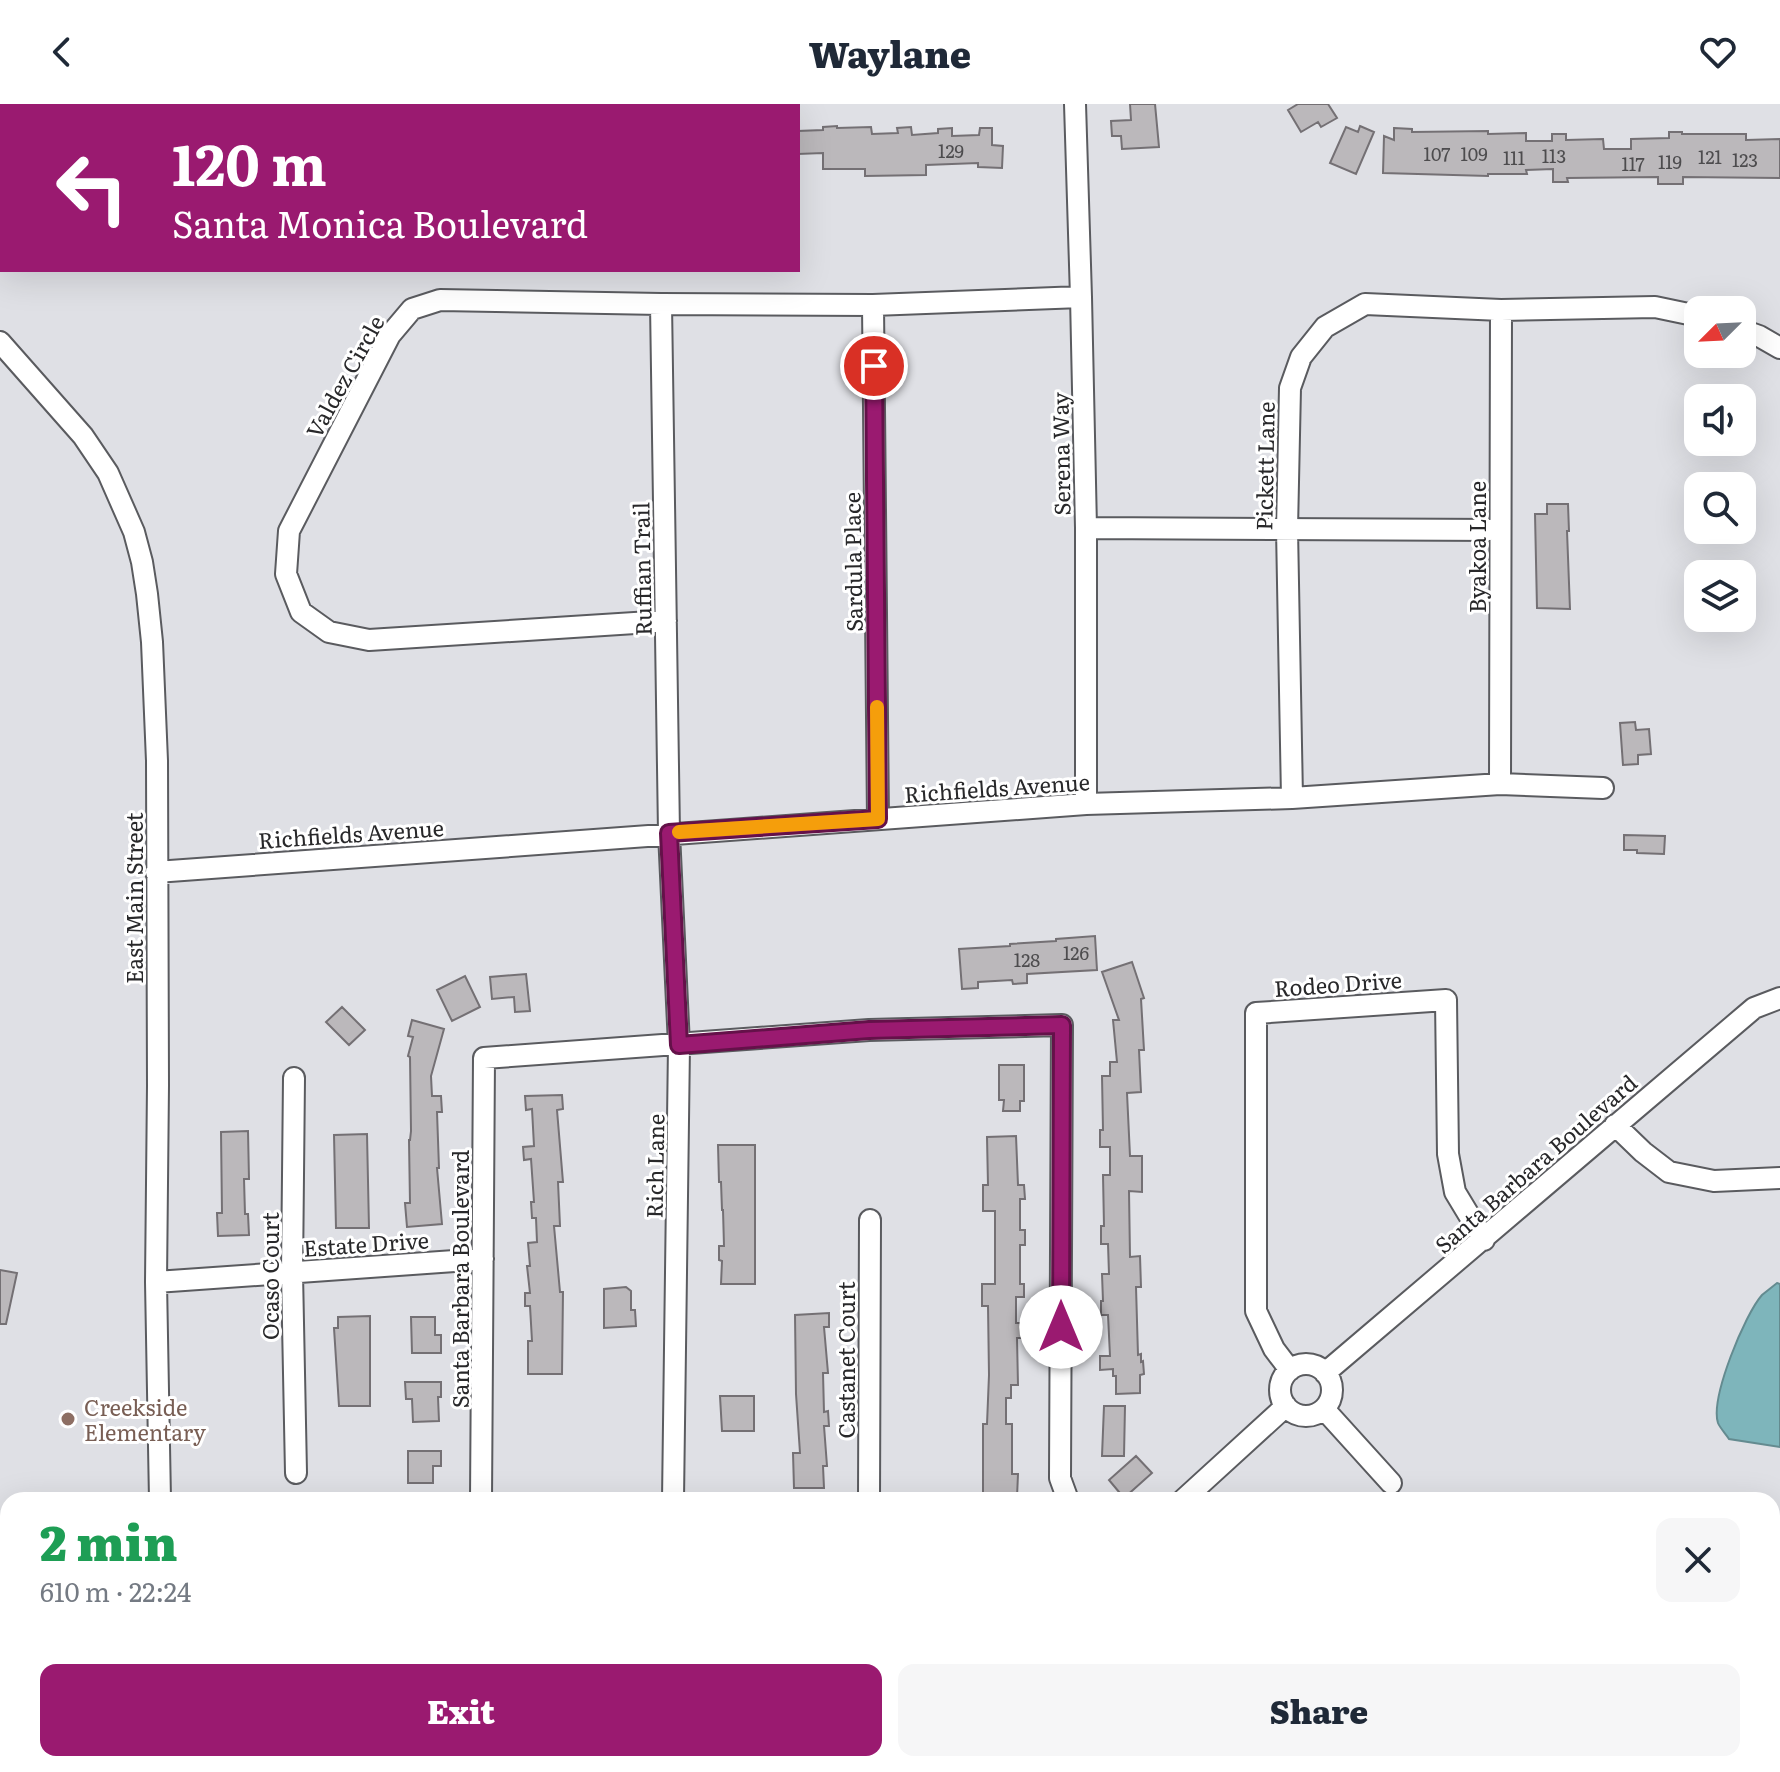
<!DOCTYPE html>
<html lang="en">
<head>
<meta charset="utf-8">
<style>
  body { margin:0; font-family:Literata,serif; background:#f6f6f7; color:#1f2937; height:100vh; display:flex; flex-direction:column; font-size:30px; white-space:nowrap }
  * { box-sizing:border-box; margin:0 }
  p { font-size:26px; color:#747a83 }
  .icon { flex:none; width:44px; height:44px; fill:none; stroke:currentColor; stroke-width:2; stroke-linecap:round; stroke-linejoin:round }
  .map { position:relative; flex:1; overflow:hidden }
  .side { position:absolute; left:0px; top:1388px; width:1780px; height:280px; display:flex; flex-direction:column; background:#fff; border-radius:24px 24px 0 0; box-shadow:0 8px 32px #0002 }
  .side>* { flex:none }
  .guide { position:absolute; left:0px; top:0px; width:800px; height:168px; box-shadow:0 8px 32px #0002; background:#9a1a70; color:#fff; overflow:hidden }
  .needle { width:52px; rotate:246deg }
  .controls { position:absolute; left:1684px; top:192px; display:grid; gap:16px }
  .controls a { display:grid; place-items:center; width:72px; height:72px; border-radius:16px; background:#fff; box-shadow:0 8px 32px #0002; font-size:40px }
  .pin { position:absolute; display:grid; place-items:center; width:68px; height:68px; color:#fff; margin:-34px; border:4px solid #fff; border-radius:50%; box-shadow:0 2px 8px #0007 }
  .me { position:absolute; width:88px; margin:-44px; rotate:0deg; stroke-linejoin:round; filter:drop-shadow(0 0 6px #0008) }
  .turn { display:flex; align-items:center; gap:28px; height:168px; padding:0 40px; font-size:36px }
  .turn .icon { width:104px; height:104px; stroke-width:2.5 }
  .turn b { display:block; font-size:56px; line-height:68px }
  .round { display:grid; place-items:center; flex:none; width:84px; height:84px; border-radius:16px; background:#f6f6f7 }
  .overview { display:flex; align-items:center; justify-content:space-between; height:136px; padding:0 40px }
  h1 { font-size:48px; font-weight:800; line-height:60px; color:#1e9e55 }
  .primary-button { display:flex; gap:16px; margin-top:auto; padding:16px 40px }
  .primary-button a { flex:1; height:92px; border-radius:16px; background:#9a1a70; color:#fff; font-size:32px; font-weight:800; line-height:92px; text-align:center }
  .primary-button a+a { background:#f6f6f7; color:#1f2937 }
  header { display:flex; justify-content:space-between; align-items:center; height:104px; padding:0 40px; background:#fff; font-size:36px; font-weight:800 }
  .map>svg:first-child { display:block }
</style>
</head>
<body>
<header><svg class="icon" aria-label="back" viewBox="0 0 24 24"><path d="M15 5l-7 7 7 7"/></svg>Waylane<svg class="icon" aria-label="heart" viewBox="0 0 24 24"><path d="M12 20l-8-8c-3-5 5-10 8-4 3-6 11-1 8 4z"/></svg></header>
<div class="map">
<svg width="1780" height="1668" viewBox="0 0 1780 1668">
  <rect width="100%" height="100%" fill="#dfe0e5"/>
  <!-- water -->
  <path fill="#7eb5bb" stroke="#648b90" stroke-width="2" d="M 1777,1179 L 1780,1180 L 1780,1343 L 1729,1335 C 1726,1330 1720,1324 1718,1319 C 1710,1294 1745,1210 1762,1191 C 1767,1187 1772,1183 1777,1179 Z"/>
  <!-- building -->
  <path fill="#bbb8bb" stroke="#747074" stroke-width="2" d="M 1130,0 L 1155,0 L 1159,43 L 1122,45 L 1121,32 L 1112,32 L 1111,17 L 1131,16 Z
    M 1298,0 L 1328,0 L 1337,14 L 1321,23 L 1318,18 L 1301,28 L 1288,6 Z
    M 837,22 L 837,24 L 871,23 L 872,30 L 898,29 L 897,24 L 911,23 L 912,31 L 938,29 L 938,25 L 952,24 L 952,32 L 979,31 L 980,24 L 992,24 L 992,41 L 1003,42 L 1002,64 L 978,63 L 978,59 L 926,61 L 926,71 L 865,72 L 865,65 L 823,65 L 823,49 L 798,50 L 798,27 L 823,26 L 823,23 Z
    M 1360,22 L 1374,28 L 1356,70 L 1330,59 L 1346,23 L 1358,28 Z
    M 1394,24 L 1412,25 L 1412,28 L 1488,27 L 1488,30 L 1526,29 L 1526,37 L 1552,37 L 1552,30 L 1566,30 L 1566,36 L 1603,35 L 1604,45 L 1631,45 L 1631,35 L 1669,34 L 1669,28 L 1682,28 L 1682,30 L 1746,30 L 1746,36 L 1780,35 L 1780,74 L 1683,73 L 1683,80 L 1658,80 L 1658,73 L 1567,74 L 1568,78 L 1553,78 L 1553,65 L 1526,66 L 1527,70 L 1488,70 L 1488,72 L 1383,69 L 1384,32 L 1394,36 Z
    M 1547,400 L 1568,400 L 1569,427 L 1567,427 L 1570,505 L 1537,504 L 1535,410 L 1547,410 Z
    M 1635,618 L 1636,626 L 1649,625 L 1651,650 L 1638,651 L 1638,660 L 1623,661 L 1620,619 Z
    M 1624,731 L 1665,732 L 1664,750 L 1637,749 L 1637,746 L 1624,746 Z
    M 1095,832 L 1097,866 L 1027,870 L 1027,879 L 1013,880 L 1012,876 L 978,878 L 978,884 L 962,885 L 959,845 L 1010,842 L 1010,840 L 1056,837 L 1056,835 Z
    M 1132,858 L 1144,894 L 1141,895 L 1144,946 L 1139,946 L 1141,988 L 1127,989 L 1130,1052 L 1142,1052 L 1142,1088 L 1129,1087 L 1130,1153 L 1140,1152 L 1141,1183 L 1136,1183 L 1138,1251 L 1141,1250 L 1141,1258 L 1143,1257 L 1144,1270 L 1140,1271 L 1140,1289 L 1116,1290 L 1116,1272 L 1113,1272 L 1113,1265 L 1100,1266 L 1100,1252 L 1110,1252 L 1108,1211 L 1101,1211 L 1101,1197 L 1103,1197 L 1102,1170 L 1109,1170 L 1108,1140 L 1101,1140 L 1101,1122 L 1104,1122 L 1103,1071 L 1110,1071 L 1110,1043 L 1100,1043 L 1100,1026 L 1103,1026 L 1102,972 L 1110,972 L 1110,958 L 1117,958 L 1113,916 L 1119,916 L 1102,868 Z
    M 526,870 L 530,907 L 515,908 L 514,893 L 492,895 L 490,873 Z
    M 465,872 L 480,903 L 452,917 L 437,886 Z
    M 342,903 L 365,926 L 349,941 L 326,918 Z
    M 412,916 L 444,925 L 431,972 L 432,992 L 441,992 L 442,1008 L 437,1008 L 439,1064 L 437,1064 L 442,1120 L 407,1123 L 405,1099 L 410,1099 L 409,1036 L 410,1036 L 411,1027 L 410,953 L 408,952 L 413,933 L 408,932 Z
    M 999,961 L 1024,961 L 1024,997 L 1020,997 L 1020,1007 L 1003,1007 L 1004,996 L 999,996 Z
    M 562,991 L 563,1005 L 557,1006 L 563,1078 L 558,1078 L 560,1122 L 554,1122 L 560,1188 L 563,1188 L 562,1270 L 528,1270 L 528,1237 L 532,1237 L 530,1202 L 525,1202 L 525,1189 L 530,1189 L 527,1162 L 530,1162 L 528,1139 L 537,1138 L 536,1114 L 532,1114 L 531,1098 L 534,1098 L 531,1055 L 524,1056 L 523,1043 L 534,1042 L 532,1005 L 526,1006 L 525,992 Z
    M 248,1027 L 249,1075 L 244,1075 L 245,1110 L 248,1110 L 249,1131 L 218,1132 L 217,1109 L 222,1109 L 221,1028 Z
    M 367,1030 L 369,1124 L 336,1124 L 334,1031 Z
    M 1016,1032 L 1018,1081 L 1024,1081 L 1025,1095 L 1020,1095 L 1020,1126 L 1025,1126 L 1025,1141 L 1020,1141 L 1020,1180 L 1024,1180 L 1024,1193 L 1016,1193 L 1016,1219 L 1025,1219 L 1025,1234 L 1017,1234 L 1018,1281 L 1011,1281 L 1011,1294 L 1006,1294 L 1006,1320 L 1012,1320 L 1012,1370 L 1018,1370 L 1017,1393 L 983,1392 L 983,1320 L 987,1320 L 989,1271 L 988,1202 L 982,1202 L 982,1180 L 995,1180 L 995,1107 L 983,1107 L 983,1081 L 988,1081 L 987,1033 Z
    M 718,1041 L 755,1041 L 755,1180 L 721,1180 L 722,1157 L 719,1156 L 719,1142 L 724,1142 L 723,1106 L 722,1106 L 721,1078 L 719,1078 Z
    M 0,1166 L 17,1169 L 6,1220 L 0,1220 Z
    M 626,1183 L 631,1187 L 631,1206 L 635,1206 L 636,1222 L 604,1224 L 604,1185 Z
    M 829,1209 L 829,1223 L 824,1223 L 828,1269 L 823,1269 L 824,1308 L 828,1307 L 829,1322 L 824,1322 L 827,1362 L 823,1362 L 824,1384 L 794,1384 L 793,1349 L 800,1349 L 796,1290 L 795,1211 Z
    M 370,1212 L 370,1302 L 339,1302 L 334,1224 L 338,1224 L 338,1213 Z
    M 411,1213 L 435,1213 L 435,1231 L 441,1231 L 441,1249 L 412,1249 Z
    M 405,1278 L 441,1278 L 441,1293 L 438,1293 L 439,1317 L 413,1318 L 412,1295 L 406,1295 Z
    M 720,1292 L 754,1292 L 754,1327 L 722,1327 Z
    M 1104,1302 L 1125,1302 L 1124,1352 L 1102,1352 Z
    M 408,1347 L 441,1347 L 441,1362 L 433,1362 L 433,1379 L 408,1379 Z
    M 1136,1352 L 1152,1369 L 1124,1394 L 1109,1376 Z"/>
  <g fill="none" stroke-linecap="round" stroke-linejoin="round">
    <!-- minor casing -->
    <g stroke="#5a5b5f" stroke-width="24">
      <path id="minor" d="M 1075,0 L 1081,193 L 1086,424 L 1086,700
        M 661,200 L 669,729 L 679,941 L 673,1396
        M 873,201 L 878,715
        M 1742,226 L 1759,232 L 1780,244
        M 0,238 L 83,332 L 108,369 L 134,428 L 142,458 L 147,490 L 152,538 L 157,657 L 158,981 L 156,1178 L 160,1396
        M 1086,424 L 1500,426
        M 666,517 L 369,536 L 329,528 L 301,508 L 286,470 L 289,427 L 390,231 L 412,205 L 440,196 L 661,200 L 873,201 L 1081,193
        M 1500,680 L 1501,206
        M 1292,694 L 1287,425 L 1290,284 L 1301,253 L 1325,223 L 1365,200 L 1501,206 L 1655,203 L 1698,212
        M 156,768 L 1086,700 L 1292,694 L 1500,680 L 1603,684
        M 294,974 L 292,1169 L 296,1369
        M 1615,1021 L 1643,1048 L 1669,1068 L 1714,1077 L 1780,1074
        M 156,1178 L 483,1155
        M1280 1286a26 26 0 1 1 52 0a26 26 0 1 1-52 0Z
        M 1290,1266 L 1274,1245 L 1256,1207 L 1256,909 L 1446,896 L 1448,1050 L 1455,1088 L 1484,1136
        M 1325,1269 C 1469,1148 1610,1025 1754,904 L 1780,894
        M 1324,1305 L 1391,1379
        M 481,1396 L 484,954 L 869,926 L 1062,921 L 1060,1374 L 1068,1396
        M 869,1396 L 870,1116
        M 1183,1396 L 1286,1302
        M 170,1660 L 171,1668"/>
    </g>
    <!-- highway casing -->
    <g stroke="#5a5b5f" stroke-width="34">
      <path id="highway" d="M 92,2 L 94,0
        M 0,11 L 2,9
        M 0,98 L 2,96"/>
    </g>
    <!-- minor -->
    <use href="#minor" stroke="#fff" stroke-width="20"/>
    <!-- highway -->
    <use href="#highway" stroke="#fff" stroke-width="30"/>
  </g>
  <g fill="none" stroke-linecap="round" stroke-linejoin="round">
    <!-- route casing -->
    <g stroke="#641149" stroke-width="20">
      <path id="route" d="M 874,262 L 878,715 L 669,729 L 679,941 L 869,926 L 1062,921 L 1061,1223"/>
    </g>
    <!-- route -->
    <use href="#route" stroke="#9a1a70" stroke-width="14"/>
    <!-- slow -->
    <path stroke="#f59e0b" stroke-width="14" d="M 679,728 L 878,715 L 877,603"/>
  </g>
  <!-- markers -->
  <circle fill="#8d6e63" stroke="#fff" stroke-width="3" cx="68" cy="1315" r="8"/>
  <g text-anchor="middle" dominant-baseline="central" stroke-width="6" stroke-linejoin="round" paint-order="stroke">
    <!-- number labels -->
    <g font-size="18" fill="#4d4c4e">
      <text x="951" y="46">129</text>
      <text x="1437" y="49">107</text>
      <text x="1474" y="49">109</text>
      <text x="1554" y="51">113</text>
      <text x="1710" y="52">121</text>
      <text x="1514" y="53">111</text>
      <text x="1745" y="55">123</text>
      <text x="1670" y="57">119</text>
      <text x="1633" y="59">117</text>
      <text x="1076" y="848">126</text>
      <text x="1027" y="855">128</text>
    </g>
    <!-- street labels -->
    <g font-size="22" fill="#28282a" stroke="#fff">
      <text transform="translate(344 272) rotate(-61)">Valdez Circle</text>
      <text transform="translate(1060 350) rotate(-91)">Serena Way</text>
      <text transform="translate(1264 362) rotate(-89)">Pickett Lane</text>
      <text transform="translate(1476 443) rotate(-90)">Byakoa Lane</text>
      <text transform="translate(852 458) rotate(-91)">Sardula Place</text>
      <text transform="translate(641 465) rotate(-91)">Ruffian Trail</text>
      <text transform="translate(997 683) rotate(-4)">Richfields Avenue</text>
      <text transform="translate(351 729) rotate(-4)">Richfields Avenue</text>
      <text transform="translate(133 794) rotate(-90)">East Main Street</text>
      <text transform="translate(1338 879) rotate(-4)">Rodeo Drive</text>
      <text transform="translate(1535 1059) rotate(-41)">Santa Barbara Boulevard</text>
      <text transform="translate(654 1062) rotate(-89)">Rich Lane</text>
      <text transform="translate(366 1139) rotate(-4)">Estate Drive</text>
      <text transform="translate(269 1172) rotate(-90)">Ocaso Court</text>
      <text transform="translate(459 1175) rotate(-90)">Santa Barbara Boulevard</text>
      <text transform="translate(845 1256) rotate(-90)">Castanet Court</text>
    </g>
    <!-- education labels -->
    <g font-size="22" fill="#785e54" stroke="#fff" text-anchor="start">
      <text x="84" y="1302">Creekside<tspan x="84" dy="25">Elementary</tspan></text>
    </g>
  </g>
</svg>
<div class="controls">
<a><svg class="needle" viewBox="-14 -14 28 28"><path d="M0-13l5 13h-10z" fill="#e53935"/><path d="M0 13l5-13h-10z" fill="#747a83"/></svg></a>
<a><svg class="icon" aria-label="sound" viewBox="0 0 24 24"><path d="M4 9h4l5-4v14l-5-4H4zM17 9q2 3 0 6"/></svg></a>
<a><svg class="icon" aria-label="search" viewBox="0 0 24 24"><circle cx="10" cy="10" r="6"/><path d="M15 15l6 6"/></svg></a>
<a><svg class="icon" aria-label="layers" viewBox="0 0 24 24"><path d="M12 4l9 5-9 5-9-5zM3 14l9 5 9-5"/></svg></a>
</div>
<div class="pin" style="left:874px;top:262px;background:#d93025"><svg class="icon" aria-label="arrive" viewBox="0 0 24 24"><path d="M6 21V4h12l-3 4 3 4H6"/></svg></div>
<svg class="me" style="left:1061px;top:1223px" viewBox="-20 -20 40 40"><circle r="19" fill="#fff"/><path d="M0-13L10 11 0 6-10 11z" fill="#9a1a70"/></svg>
<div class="guide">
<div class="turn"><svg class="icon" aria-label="left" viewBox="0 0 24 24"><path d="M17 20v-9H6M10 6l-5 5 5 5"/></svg><div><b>120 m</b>Santa Monica Boulevard</div></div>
</div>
<section class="side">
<div class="overview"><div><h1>2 min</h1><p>610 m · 22:24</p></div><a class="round"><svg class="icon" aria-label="close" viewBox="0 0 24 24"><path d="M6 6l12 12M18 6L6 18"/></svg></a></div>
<div class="primary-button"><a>Exit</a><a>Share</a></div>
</section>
</div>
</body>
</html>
